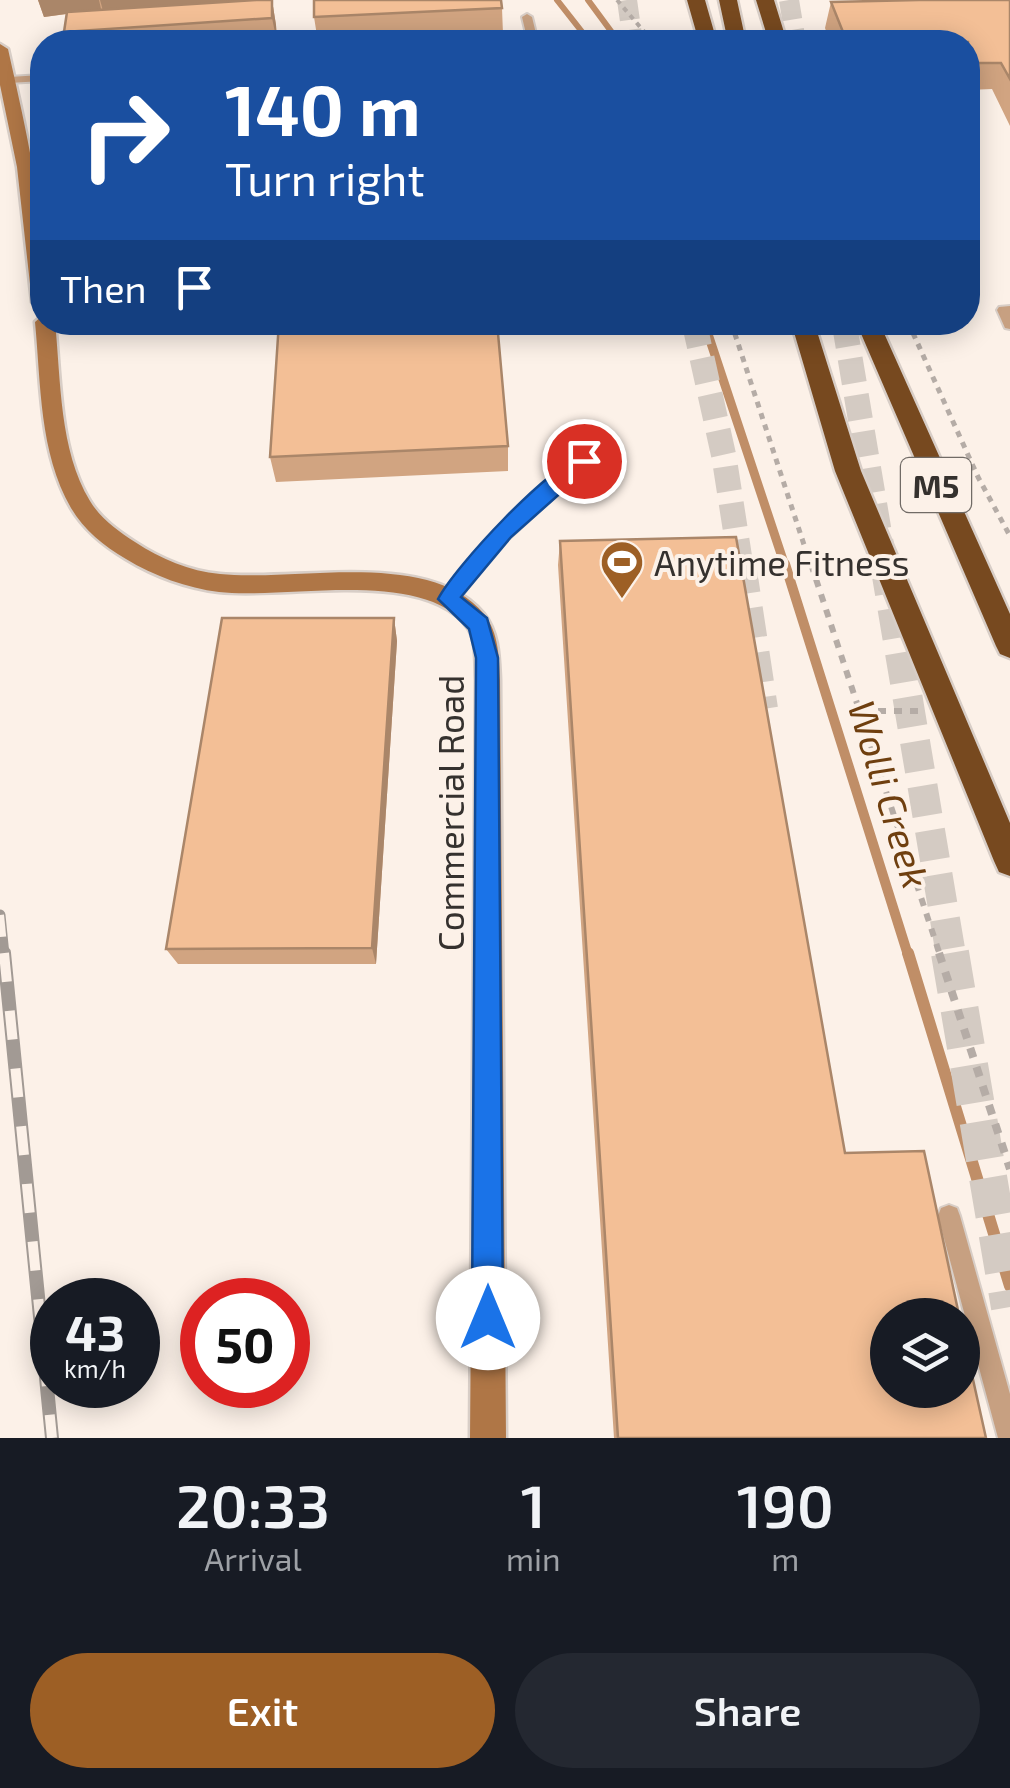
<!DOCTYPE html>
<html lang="en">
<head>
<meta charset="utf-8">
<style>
  body { margin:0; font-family:"Exo 2",sans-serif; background:#242831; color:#f1f3f6; height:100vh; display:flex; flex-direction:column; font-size:38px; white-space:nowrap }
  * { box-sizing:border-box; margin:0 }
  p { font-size:32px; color:#9ea1a6 }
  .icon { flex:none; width:55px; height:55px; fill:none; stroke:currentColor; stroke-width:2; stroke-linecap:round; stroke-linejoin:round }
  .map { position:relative; height:1438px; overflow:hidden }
  .drawer { display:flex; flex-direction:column; background:#171b24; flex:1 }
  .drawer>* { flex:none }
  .banner { position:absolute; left:30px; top:30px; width:950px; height:305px; border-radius:40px; box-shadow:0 5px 25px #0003; background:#1a4fa0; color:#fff; overflow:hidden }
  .tools { position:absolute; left:870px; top:1298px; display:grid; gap:20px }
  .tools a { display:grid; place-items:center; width:110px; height:110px; border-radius:50%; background:#171b24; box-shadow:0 5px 25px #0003; font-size:50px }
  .speed { position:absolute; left:30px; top:1278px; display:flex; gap:20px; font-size:50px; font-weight:700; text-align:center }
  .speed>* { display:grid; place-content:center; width:130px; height:130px; border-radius:50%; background:#171b24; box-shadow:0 5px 25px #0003; line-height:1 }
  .speed small { font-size:25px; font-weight:400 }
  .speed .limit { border:15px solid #d22; background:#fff; color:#111 }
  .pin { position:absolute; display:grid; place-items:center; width:85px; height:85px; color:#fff; margin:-42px; border:5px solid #fff; border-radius:50%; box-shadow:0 2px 10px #0007 }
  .me { position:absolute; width:110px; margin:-55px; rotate:0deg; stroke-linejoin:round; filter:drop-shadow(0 0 8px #0008) }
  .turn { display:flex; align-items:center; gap:35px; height:210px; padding:0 30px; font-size:45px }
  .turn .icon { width:130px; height:130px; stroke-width:2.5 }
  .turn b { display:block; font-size:70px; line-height:85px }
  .then { display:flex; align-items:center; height:95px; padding:0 30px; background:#0003; gap:20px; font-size:38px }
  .eta { display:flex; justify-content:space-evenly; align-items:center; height:170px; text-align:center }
  .eta b { font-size:60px; font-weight:600; line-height:70px }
  .button { display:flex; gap:20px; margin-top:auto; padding:20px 30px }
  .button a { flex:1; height:115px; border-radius:60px; background:#9d5f25; color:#fff; font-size:40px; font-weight:600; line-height:115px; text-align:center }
  .button a+a { background:#242831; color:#f1f3f6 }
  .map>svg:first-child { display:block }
</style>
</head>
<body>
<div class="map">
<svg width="1010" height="1438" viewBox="0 0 1010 1438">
  <rect width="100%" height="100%" fill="#fcf1e8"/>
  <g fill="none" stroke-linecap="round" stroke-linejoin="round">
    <!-- stream-far3 -->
    <path stroke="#c08e67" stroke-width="6" d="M 557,0 L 590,42
      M 588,0 L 619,42"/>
    <!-- stream-far2 -->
    <path stroke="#c08e67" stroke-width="9" d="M 704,322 L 785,566"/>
    <!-- stream-far1 -->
    <path stroke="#c08e67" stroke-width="10" d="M 785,564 L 908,955"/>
    <!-- stream -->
    <path stroke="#c08e67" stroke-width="12" d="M 908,953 L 1010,1286"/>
    <!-- highway-tunnel-far3 -->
    <path stroke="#d4cbc3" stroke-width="20" stroke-dasharray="20 10" stroke-linecap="butt" d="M 627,0 L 633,42
      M 789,0 L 796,42"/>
    <!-- highway-tunnel-far2 -->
    <path stroke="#d4cbc3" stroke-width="25" stroke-dasharray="25 12" stroke-linecap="butt" d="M 694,322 L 724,457 L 741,566
      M 844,322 L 885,566"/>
    <!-- highway-tunnel-far1 -->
    <path stroke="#d4cbc3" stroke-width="30" stroke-dasharray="30 15" stroke-linecap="butt" d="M 741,564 L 763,709
      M 885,564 L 951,955"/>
    <!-- highway-tunnel -->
    <path stroke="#d4cbc3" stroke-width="38" stroke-dasharray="38 19" stroke-linecap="butt" d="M 950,953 L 1010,1307"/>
    <!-- lane casing -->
    <g stroke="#d8cec7" stroke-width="4">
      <path id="lane" d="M 527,14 L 532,17 L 538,42 L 528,42 L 522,17 Z
        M 42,75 L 42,81 L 9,83 L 3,80 L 9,77 Z
        M 1010,306 L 1010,329 L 1005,328 L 997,310 L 999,307 Z
        M 584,456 L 591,461 L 589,465 L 500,547 L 455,604 L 443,604 L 441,599 L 443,594 L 472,556 L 506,521 Z
        M 949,1205 L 957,1208 L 960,1216 L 1010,1394 L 1010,1438 L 998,1438 L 938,1216 L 941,1208 Z"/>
    </g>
    <!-- secondary casing -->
    <g stroke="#d8cec7" stroke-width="5">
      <path id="secondary" d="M 0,44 L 8,49 C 27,135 48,220 42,308 L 32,302 L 17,167 L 0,85 Z
        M 42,316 L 42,322 L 55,322 C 61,380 59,450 90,501 C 101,519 118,531 135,542 C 161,559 189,571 220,574 C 295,582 430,548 484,614 C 499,633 499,658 500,680 L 506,1438 L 470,1438 L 476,680 C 475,664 477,641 468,628 C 424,567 285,600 219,592 C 187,588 154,576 126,559 C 104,546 84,530 71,508 C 39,452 41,384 35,322 Z"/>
    </g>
    <!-- highway casing -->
    <g stroke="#d8cec7" stroke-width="5">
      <path id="highway" d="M 687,0 L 705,0 L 717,42 L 699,42 Z
        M 719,0 L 737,0 L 746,42 L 728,42 Z
        M 756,0 L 774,0 L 787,42 L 769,42 Z
        M 791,322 L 814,322 L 861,471 L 1010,823 L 1010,876 L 999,872 L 994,861 L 835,471 Z
        M 856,322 L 879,322 L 1010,614 L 1010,658 L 1000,654 L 996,646 Z"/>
    </g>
    <!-- path-far3 -->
    <path stroke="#b5aca6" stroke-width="4" stroke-dasharray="5 5" stroke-linecap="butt" d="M 617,0 L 653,42"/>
    <!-- path-far2 -->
    <path stroke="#b5aca6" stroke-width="5" stroke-dasharray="6 6" stroke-linecap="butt" d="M 731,322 L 811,566
      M 908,322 L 978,477 L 1010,536"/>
    <!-- path-far1 -->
    <path stroke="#b5aca6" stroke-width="6" stroke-dasharray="8 8" stroke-linecap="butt" d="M 811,564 L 940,955
      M 862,711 L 918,711"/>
    <!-- path -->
    <path stroke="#b5aca6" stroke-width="8" stroke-dasharray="10 10" stroke-linecap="butt" d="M 939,953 L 1010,1169"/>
    <!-- lane -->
    <use href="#lane" fill="#c7a081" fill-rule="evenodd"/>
    <!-- secondary -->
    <use href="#secondary" fill="#af7646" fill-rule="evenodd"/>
    <!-- highway -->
    <use href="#highway" fill="#77491f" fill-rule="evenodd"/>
    <!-- rail-far1 casing -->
    <g stroke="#a29a94" stroke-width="11">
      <path id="rail-far1" d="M 0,915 L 4,955"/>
    </g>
    <!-- rail casing -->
    <g stroke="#a29a94" stroke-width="14">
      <path id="rail" d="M 4,953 L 52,1438"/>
    </g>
    <!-- rail-far1 -->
    <use href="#rail-far1" stroke="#fcf1e8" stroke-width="8" stroke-dasharray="22" stroke-linecap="butt"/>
    <!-- rail -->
    <use href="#rail" stroke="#fcf1e8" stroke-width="10" stroke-dasharray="29" stroke-linecap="butt"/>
  </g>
  <!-- wall -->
  <path fill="#d1a481" d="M 38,0 L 272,0 L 276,25 L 277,42 L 67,42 L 64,32 L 67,14 L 44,17 Z
    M 1010,0 L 1010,126 L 992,89 L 968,90 L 968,42 L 830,42 L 825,28 L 831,2 Z
    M 502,8 L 503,34 L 339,42 L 318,42 L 314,17 Z
    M 508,446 L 508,471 L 276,482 L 270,457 Z
    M 560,541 L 845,1153 L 986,1438 L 614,1438 L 558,565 Z
    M 394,618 L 397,641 L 376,964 L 178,964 L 166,949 Z"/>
  <!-- shaded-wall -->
  <path fill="#aa8669" d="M 38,0 L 99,0 L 101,9 L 44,17 Z
    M 100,0 L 251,0 L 105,18 Z
    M 272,0 L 276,25 L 277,42 L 272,18 Z
    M 394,618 L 397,641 L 376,964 L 372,948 Z"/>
  <!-- building -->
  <path fill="#f3bf96" stroke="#aa8669" stroke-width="2.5" d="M 256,0 L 272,0 L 272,18 L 64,32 L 67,12 Z
    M 314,0 L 501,0 L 502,8 L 314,17 Z
    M 919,0 L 1010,0 L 1010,79 L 1001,63 L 968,63 L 968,42 L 847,42 L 831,2 Z
    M 279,322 L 497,322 L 508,446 L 270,457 Z
    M 736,537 L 845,1153 L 924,1151 L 959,1315 L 888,1315 L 888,1390 L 962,1390 L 962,1330 L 986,1438 L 618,1438 L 560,541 Z
    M 222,618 L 394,618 L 372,948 L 166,949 Z"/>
  <!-- route -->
  <path fill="#1a73e8" stroke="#114b97" stroke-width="2.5" d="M 584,454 L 593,461 L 591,466 L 511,537 L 461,597 L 487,618 L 498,658 L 503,1318 L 499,1329 L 488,1334 L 477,1329 L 472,1318 L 476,658 L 469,629 L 438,599 C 456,565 549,466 584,454 Z"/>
  <!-- icons -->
  <defs>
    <g id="stadium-pin" transform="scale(2.25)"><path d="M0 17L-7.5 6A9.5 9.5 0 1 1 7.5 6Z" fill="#9d5f25" stroke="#fcf1e8"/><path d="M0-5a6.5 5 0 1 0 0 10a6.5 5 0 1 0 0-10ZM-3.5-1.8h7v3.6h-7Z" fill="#fff"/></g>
  </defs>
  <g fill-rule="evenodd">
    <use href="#stadium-pin" x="622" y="562"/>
  </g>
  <g text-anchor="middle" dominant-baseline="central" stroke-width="8" stroke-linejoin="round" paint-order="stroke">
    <!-- shield labels -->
    <rect fill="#fcf1e8" stroke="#716b66" stroke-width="2.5" x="901" y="458" width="70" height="54" rx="8"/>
    <g font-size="32" font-weight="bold" fill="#35312e">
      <text x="936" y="485">M5</text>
    </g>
    <!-- poi labels -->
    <g font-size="35" fill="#35312e" stroke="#fcf1e8" text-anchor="start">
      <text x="654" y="562">Anytime Fitness</text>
    </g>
    <!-- street labels -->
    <g font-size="35" fill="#35312e" stroke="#fcf1e8">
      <text transform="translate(450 813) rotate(-90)">Commercial Road</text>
    </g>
    <!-- water labels -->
    <g font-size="38" font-style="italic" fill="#6f3f0f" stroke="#fcf1e8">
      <text transform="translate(890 794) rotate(73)">Wolli Creek</text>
    </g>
  </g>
</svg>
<div class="tools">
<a><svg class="icon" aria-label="layers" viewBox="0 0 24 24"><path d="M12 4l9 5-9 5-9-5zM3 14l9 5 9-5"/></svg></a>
</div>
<div class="speed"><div>43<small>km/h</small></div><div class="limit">50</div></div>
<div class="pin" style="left:584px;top:461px;background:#d93025"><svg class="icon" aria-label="arrive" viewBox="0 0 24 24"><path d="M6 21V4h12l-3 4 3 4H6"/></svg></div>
<svg class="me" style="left:488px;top:1318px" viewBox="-20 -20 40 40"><circle r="19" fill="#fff"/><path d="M0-13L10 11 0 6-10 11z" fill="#1a73e8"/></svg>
<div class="banner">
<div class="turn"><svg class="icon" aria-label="right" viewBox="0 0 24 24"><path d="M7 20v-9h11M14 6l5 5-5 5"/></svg><div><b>140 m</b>Turn right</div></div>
<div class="then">Then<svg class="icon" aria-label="arrive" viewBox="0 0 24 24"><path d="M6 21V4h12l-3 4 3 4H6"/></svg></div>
</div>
</div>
<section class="drawer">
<div class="eta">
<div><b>20:33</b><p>Arrival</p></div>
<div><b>1</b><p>min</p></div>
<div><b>190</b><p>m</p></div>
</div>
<div class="button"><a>Exit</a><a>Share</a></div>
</section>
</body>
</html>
